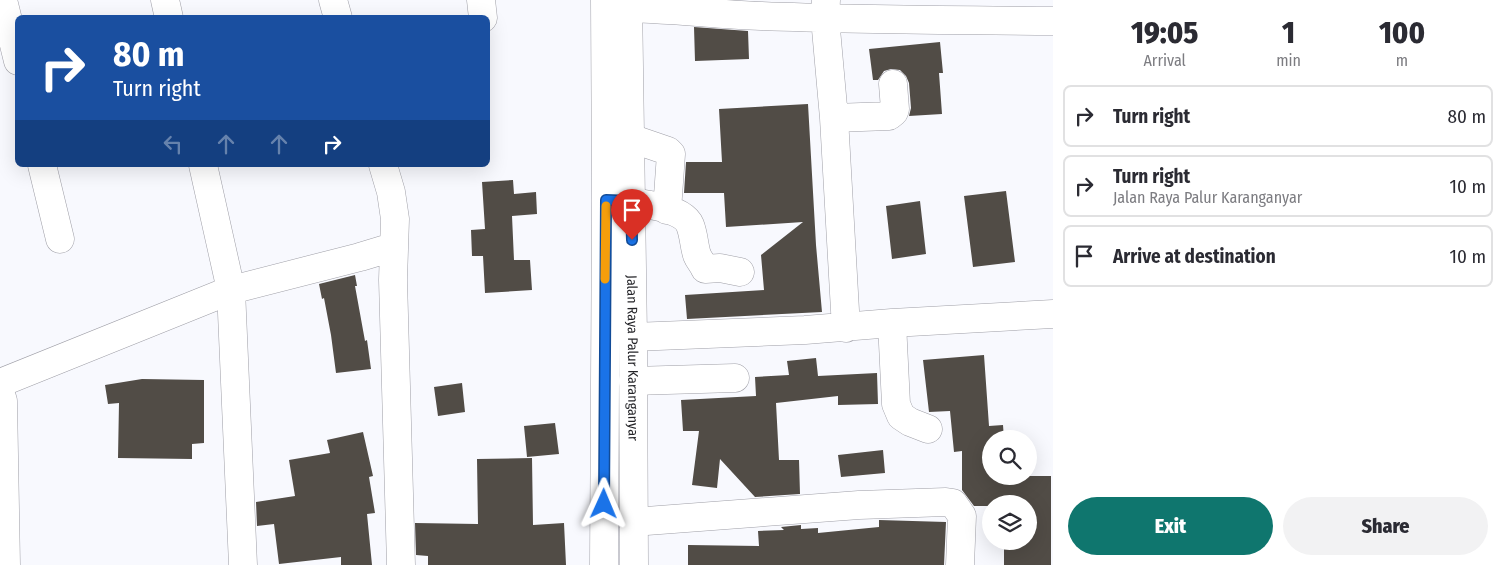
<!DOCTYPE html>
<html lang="en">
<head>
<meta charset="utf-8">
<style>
  body { margin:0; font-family:"Fira Sans Condensed",sans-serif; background:#f2f2f3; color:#2b2b33; height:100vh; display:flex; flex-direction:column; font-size:19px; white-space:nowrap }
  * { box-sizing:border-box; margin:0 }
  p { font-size:16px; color:#7c7c81 }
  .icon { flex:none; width:28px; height:28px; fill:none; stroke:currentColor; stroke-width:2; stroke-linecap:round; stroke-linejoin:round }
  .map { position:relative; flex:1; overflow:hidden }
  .panel { display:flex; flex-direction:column; background:#fff; width:450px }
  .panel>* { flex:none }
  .top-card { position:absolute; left:15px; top:15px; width:475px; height:152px; border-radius:8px; box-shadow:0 5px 20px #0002; background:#1a4fa0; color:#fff; overflow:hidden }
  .buttons { position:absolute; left:982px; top:430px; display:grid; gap:10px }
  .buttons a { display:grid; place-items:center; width:55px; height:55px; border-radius:50%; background:#fff; box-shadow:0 5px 20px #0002; font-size:25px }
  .pin { position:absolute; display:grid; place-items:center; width:42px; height:42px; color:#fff; margin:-51px -21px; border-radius:50% 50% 50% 0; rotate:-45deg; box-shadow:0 0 5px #0007 }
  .pin .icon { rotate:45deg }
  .me { position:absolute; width:55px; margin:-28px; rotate:1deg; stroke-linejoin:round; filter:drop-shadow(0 0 4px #0008) }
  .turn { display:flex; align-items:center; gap:18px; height:105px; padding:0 15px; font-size:22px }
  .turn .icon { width:65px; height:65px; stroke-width:2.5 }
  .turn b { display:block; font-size:35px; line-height:42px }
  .lanes { display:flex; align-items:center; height:48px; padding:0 15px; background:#0003; justify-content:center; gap:25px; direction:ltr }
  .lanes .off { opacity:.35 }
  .eta { display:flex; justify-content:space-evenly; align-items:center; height:85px; text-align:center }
  .eta b { font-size:30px; font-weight:800; line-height:35px }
  .primary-button { display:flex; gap:10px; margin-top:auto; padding:10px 15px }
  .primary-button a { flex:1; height:58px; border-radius:30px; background:#0f766e; color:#fff; font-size:20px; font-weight:800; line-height:58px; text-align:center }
  .primary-button a+a { background:#f2f2f3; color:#2b2b33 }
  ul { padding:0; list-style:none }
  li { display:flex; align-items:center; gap:15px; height:62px; margin:0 10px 8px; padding:0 5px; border:2px solid #e1e1e2; border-radius:8px }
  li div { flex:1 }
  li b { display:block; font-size:19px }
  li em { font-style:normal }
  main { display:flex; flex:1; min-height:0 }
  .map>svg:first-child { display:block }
</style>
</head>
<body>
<main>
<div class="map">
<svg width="1053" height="565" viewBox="0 0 1053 565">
  <rect width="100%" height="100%" fill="#f8f9fe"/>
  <!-- building -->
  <path fill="#514c46" d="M 694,27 L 748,31 L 749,59 L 695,61 Z
    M 940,42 L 943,73 L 939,73 L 942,114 L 909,116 L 911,108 L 909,83 L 906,76 L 900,70 L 891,69 L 884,71 L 878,80 L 873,80 L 869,49 Z
    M 808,104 L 816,245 L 822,312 L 687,319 L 685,295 L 764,290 L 761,255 L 803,222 L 726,227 L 724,193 L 684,193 L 686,162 L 722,162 L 719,109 Z
    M 513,180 L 514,194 L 536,192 L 537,214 L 512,216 L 514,260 L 530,260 L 532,290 L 485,293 L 483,256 L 472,256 L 471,230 L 485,229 L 482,182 Z
    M 1006,191 L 1015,262 L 973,267 L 964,196 Z
    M 920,201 L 926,254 L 892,259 L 886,206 Z
    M 355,275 L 357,286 L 355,286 L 365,341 L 367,340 L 371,369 L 336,373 L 331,335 L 324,298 L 322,299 L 319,284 Z
    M 984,355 L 989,426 L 1003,425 L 1004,439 L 991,439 L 991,476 L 1051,476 L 1051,565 L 1004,565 L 1004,541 L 1029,541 L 1029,504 L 991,504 L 991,506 L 974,506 L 962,490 L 962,451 L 954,452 L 950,411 L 929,412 L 923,360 Z
    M 816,358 L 818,376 L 877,373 L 878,404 L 838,405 L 838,396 L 776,403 L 779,460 L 799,460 L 800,494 L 755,497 L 720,459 L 717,488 L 692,485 L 699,431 L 683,431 L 681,400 L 756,396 L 755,377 L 789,375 L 787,361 Z
    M 142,379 L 204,380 L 204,443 L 192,444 L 192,459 L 118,458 L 119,403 L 108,404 L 105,385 Z
    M 462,383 L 465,412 L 438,416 L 434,387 Z
    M 555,423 L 559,454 L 527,457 L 524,426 Z
    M 363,432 L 373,476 L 369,477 L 375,513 L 367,514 L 372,565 L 341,565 L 341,557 L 279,564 L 274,524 L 257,526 L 256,502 L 295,496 L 289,460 L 330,453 L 327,440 Z
    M 883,450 L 885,473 L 841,477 L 838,455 Z
    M 532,458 L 533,525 L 564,523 L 566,565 L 428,565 L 428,556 L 416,555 L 415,523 L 478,524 L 477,459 Z
    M 879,520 L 946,522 L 944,565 L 688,565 L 688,545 L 759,546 L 758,531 L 784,530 L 781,527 L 801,525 L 801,529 L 818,528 L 818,533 L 879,527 Z"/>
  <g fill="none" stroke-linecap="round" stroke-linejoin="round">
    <!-- minor casing -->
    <g stroke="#9f9fa7" stroke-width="29">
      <path id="minor" d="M 3,0 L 18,61
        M 165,0 L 169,18
        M 333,0 L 338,18
        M 481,0 L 483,18
        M 826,0 L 825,18 L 834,118 L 846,328
        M 606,8 C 657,7 709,14 761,16 C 858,20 956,20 1053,21
        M 834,118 L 889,116 L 894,112 L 895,109 L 893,84
        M 630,138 L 668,151 L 671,154 L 667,210
        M 42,165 L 60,239
        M 203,165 L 231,290 L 243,565
        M 383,165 L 391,192 L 395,219 L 393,280 L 401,565
        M 607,201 C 627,201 682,205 690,225 C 694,235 694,246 697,255 C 699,260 703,264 705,269 L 720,268 L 740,272
        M 892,323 L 896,404 L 901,416 L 910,422 L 928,429
        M 633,337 L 805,330 L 892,323 L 1053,314
        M 633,381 L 735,378
        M 0,383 L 231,290 L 360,257 L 393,247
        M 0,391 L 3,401 L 6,565
        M 633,522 L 859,505 L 946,502 L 953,503 L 962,516 L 960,565"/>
    </g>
    <!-- major casing -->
    <g stroke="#9f9fa7" stroke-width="29">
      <g id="major">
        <path id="s1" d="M 628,0 L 633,337 L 634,565"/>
        <path d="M 604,565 L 606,201 L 605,0"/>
      </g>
    </g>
    <!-- minor -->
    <use href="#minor" stroke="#fff" stroke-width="28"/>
    <!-- major -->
    <use href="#major" stroke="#fff" stroke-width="28"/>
  </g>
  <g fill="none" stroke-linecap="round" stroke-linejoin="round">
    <!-- route casing -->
    <g stroke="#114b97" stroke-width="12">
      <path id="route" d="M 604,504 L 606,200 L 631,201 L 632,240"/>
    </g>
    <!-- route -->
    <use href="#route" stroke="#1a73e8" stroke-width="9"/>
    <!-- slow -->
    <path stroke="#f59e0b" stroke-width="9" d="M 605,279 L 606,206"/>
  </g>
  <g text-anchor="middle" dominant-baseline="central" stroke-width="5" stroke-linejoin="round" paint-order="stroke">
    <!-- street labels -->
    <g font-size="14" fill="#242428" stroke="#f8f9fe">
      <text stroke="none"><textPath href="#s1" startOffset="358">Jalan Raya Palur Karanganyar</textPath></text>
    </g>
  </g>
</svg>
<div class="buttons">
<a><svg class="icon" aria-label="search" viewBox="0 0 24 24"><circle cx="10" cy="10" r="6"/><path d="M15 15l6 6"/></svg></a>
<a><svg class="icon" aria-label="layers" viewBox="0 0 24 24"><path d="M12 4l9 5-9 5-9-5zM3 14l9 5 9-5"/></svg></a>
</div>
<div class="pin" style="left:632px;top:240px;background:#d93025"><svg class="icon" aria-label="arrive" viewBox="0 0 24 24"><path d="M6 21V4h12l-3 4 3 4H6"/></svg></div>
<svg class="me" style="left:604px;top:504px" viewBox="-20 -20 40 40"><path d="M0-17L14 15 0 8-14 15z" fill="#1a73e8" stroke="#fff" stroke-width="4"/></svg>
<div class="top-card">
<div class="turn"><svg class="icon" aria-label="right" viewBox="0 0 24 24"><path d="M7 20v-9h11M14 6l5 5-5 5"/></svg><div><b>80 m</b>Turn right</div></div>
<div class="lanes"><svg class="icon off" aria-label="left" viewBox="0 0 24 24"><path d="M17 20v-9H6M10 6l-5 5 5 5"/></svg><svg class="icon off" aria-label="ahead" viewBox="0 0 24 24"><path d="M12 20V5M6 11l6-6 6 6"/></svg><svg class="icon off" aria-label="ahead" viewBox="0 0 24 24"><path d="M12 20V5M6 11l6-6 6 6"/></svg><svg class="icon" aria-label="right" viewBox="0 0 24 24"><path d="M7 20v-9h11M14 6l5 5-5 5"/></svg></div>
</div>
</div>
<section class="panel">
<div class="eta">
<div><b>19:05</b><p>Arrival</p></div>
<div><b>1</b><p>min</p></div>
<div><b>100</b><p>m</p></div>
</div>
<ul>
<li><svg class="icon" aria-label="right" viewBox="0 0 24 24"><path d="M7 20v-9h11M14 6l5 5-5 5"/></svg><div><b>Turn right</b></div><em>80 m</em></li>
<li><svg class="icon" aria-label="right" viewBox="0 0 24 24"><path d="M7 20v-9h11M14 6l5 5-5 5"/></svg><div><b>Turn right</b><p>Jalan Raya Palur Karanganyar</p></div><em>10 m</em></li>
<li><svg class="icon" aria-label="arrive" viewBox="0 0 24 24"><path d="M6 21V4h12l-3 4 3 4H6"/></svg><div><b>Arrive at destination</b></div><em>10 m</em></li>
</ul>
<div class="primary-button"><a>Exit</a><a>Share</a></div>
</section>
</main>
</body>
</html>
